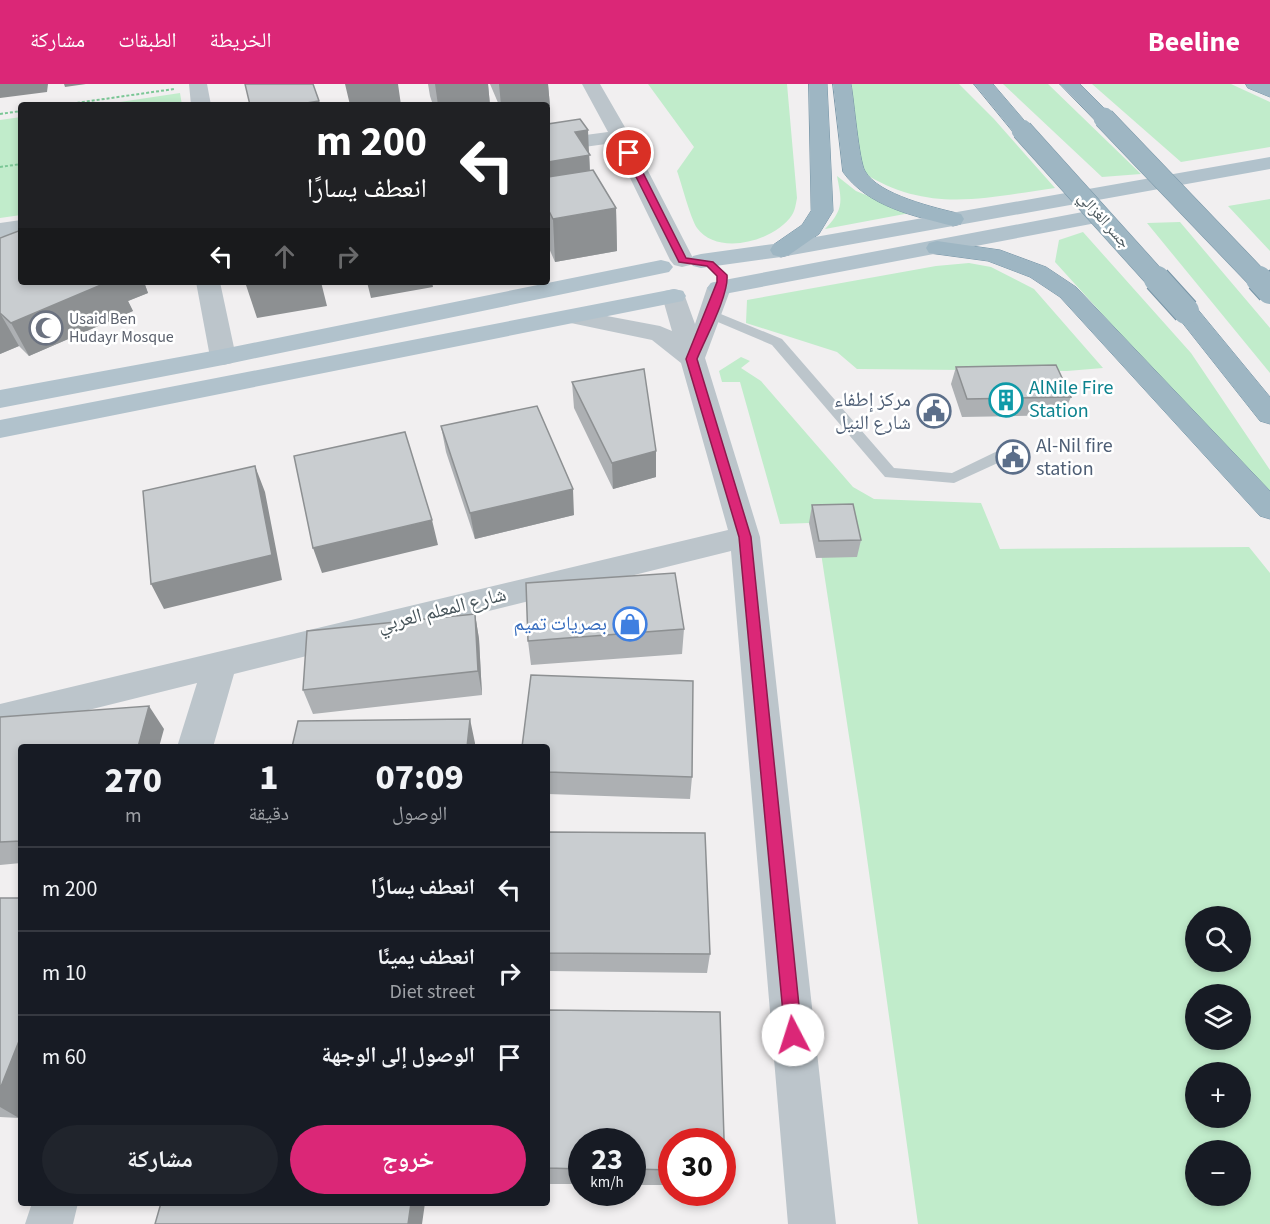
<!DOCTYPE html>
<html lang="ar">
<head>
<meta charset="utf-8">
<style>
  body { margin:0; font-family:"Source Sans 3","Noto Naskh Arabic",sans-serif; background:#20242c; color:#f1f3f6; direction:rtl; height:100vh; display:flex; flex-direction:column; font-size:22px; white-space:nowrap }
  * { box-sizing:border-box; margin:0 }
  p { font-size:20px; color:#9ea1a6 }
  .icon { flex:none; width:33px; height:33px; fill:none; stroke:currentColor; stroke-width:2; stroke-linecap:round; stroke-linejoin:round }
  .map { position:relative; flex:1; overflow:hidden; direction:ltr }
  .side { position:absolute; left:18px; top:660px; width:532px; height:462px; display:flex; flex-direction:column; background:#171b24; border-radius:6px; box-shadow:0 3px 9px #0003; direction:rtl }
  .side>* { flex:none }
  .guide { position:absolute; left:18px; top:18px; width:532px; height:183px; border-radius:6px; box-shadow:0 3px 9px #0003; direction:rtl; background:#202124; color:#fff; overflow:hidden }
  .fabs { position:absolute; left:1185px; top:822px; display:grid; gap:12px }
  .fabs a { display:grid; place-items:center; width:66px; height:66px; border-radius:50%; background:#171b24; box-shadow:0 3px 9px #0003; font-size:30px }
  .speed { position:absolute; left:568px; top:1044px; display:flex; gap:12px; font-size:30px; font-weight:700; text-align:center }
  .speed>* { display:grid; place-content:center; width:78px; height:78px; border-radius:50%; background:#171b24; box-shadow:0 3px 9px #0003; line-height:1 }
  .speed small { font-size:15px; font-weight:400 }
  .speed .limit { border:9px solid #d22; background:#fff; color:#111 }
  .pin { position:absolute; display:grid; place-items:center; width:51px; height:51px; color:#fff; margin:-26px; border:3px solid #fff; border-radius:50%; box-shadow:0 2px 6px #0007 }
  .me { position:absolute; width:66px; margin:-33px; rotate:355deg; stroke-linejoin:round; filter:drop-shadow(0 0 4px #0008) }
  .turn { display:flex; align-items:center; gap:21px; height:126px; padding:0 24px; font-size:27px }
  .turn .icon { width:78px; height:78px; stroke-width:2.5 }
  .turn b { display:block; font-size:42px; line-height:51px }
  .lanes { display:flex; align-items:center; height:57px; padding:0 24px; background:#0003; justify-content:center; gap:30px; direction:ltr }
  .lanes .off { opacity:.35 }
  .eta { display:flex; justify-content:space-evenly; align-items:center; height:102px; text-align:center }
  .eta b { font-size:36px; font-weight:800; line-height:42px }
  .cta { display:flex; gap:12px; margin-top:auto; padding:12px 24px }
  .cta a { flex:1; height:69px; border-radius:36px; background:#db2777; color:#fff; font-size:24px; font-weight:800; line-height:69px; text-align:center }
  .cta a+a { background:#20242c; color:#f1f3f6 }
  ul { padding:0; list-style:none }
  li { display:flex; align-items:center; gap:18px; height:84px; padding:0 24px; border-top:2px solid #363941 }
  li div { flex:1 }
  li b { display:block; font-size:22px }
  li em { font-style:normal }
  header { display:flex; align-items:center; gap:36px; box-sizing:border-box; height:84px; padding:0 30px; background:#db2777; color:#fff }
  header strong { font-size:28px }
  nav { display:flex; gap:33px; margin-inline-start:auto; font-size:21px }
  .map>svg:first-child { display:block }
</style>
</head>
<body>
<header>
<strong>Beeline</strong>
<nav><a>الخريطة</a><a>الطبقات</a><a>مشاركة</a></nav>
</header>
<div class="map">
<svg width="1270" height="1140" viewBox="0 0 1270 1140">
  <rect width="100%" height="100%" fill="#f1eff0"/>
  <!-- green -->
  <path fill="#c1eccb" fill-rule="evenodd" d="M 648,0 L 787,0 L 797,114 C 796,119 795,127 792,131 C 775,157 718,173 697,144 C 690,133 682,101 677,87 L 694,63 Z
    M 852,0 L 959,0 L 994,35 L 1055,104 C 983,114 928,130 862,88 L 853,40 Z
    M 1003,0 L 1048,0 L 1141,90 L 1102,93 Z
    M 1092,0 L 1231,0 L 1270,18 L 1270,63 L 1181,78 Z
    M 180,9 L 182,21 L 100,21 Z
    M 21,33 L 21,131 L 0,134 L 0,36 Z
    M 837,92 L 856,107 L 910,129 L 825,145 C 844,125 842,118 837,92 Z
    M 1270,115 L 1270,167 L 1228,122 Z
    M 1180,138 L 1270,244 L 1270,289 L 1147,139 Z
    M 1083,148 L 1191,269 L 1270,386 L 1270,415 L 1055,178 L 1059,156 Z
    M 969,179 L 991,183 L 1034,205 L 1103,284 L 1067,287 L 857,285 L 837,268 L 746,239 L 747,216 L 936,182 Z
    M 741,273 L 750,277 L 741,284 L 761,297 L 853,403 L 874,415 L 981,419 L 1000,465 L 1249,463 L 1270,489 L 1270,1140 L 918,1140 L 860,724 L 821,469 L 809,439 L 780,440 L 740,298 L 722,298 L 719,287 ZM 1196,832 L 1240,832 L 1240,878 L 1196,878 ZM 1196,910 L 1240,910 L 1240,956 L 1196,956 ZM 1196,988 L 1240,988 L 1240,1034 L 1196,1034 ZM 1196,1066 L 1240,1066 L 1240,1112 L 1196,1112 Z"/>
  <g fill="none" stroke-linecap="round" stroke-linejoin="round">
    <!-- trunk casing -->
    <g stroke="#7694a6" stroke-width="1">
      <path id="trunk" d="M 809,0 L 827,0 L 833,127 L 819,150 L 789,171 L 781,173 L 773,171 L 770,166 L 773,161 L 802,141 L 811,127 Z
        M 833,0 L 851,0 C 854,16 859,77 865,87 C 878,111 936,124 961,130 L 964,135 L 961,140 L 953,142 C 914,132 868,123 843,88 Z
        M 974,0 L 993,0 L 1029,42 L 1032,46 L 1029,50 L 1015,50 Z
        M 1060,0 L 1080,0 L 1114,34 L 1111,38 L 1097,38 Z
        M 1246,0 L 1270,0 L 1270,13 L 1248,4 Z
        M 937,157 L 1000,166 L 1046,183 L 1076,203 L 1270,407 L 1270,435 L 1260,432 L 1060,213 L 1030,193 L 988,177 L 929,169 L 926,164 L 929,159 Z
        M 1186,220 L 1195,222 L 1270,313 L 1270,340 L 1260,337 L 1177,232 L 1174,227 L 1177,222 Z"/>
    </g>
    <!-- path -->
    <path stroke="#7bc796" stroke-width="2" stroke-dasharray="3 2" stroke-linecap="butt" d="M 62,21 L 174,5
      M 0,30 L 21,27
      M 0,83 L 21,80"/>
    <!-- service -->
    <path fill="#bcc5cb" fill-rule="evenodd" d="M 711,226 L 782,255 L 894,384 L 952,389 L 1012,360 L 1017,359 L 1025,364 L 1022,368 L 954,399 L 885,393 L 772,261 L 706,233 L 704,230 Z"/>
    <!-- minor -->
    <path fill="#bcc5cb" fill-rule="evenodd" d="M 189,0 L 207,0 L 211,21 L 191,21 Z
      M 582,0 L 600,0 L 630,52 L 694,176 L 690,181 L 682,183 L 674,181 L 670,176 L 613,59 L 548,68 L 548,56 L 608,48 Z
      M 21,136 L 21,150 L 0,153 L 0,139 Z
      M 719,197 L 727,199 L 731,204 L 705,274 L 760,453 L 836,1140 L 788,1140 L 731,467 L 234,590 L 213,663 L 177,663 L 197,599 L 0,648 L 0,620 L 728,446 L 681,279 L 652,256 L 566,238 L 563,233 L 566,228 L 575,226 L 660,242 L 672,247 L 662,212 L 665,207 L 674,205 L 683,207 L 695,240 L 707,204 L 711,199 Z
      M 196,198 L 220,198 L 236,273 L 232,279 L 223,281 L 214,279 L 210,273 Z
      M 32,1119 L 78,1119 L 73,1140 L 25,1140 Z"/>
    <!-- primary -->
    <path fill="#b1c2cc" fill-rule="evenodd" d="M 1270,73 L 1270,85 L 781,173 L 701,184 L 693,182 L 689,177 L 693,172 L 701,170 L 781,159 Z
      M 1088,127 L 1096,129 L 1099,134 L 1096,139 L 719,211 L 711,209 L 707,204 L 711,199 L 719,197 Z
      M 661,176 L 669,178 L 673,183 L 669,188 L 223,281 L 0,324 L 0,306 L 223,265 Z
      M 674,205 L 683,207 L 686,212 L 683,217 L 0,354 L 0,336 Z"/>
    <!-- trunk -->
    <use href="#trunk" fill="#9eb6c3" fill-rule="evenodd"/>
    <!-- trunk-bridge-far1 casing -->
    <g stroke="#7694a6" stroke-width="22" stroke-linecap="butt">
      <path id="trunk-bridge-far1" d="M 1104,34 L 1260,197
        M 1022,46 L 1158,197"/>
    </g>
    <!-- trunk-bridge casing -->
    <g stroke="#7694a6" stroke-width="28" stroke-linecap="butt">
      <path id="trunk-bridge" d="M 1157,195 L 1186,227
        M 1259,195 L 1270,207"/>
    </g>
    <!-- trunk-bridge-far1 -->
    <use href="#trunk-bridge-far1" stroke="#9eb6c3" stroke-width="21"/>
    <!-- trunk-bridge -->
    <use href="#trunk-bridge" stroke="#9eb6c3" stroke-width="26"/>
  </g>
  <!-- wall -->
  <path fill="#adb0b3" d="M 428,0 L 488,0 L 490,21 L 433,21 L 430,12 Z
    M 490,0 L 548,0 L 550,22 L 548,21 L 499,21 Z
    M 548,40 L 589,69 L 590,86 L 616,124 L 617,167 L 555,178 L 548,162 Z
    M 0,154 L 21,198 L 144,198 L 148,209 L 128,217 L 133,227 L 29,272 L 19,262 L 0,270 Z
    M 956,283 L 1071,313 L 1063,331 L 962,333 L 951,300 Z
    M 572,298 L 656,367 L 656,393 L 613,405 L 574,324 Z
    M 441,342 L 574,431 L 475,455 L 446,368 Z
    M 812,421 L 861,456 L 857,473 L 816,474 L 809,439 Z
    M 475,530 L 479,555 L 482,611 L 313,630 L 303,606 Z
    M 684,545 L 682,570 L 531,581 L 528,557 Z
    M 0,633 L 164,645 L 21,663 L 21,779 L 0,781 Z
    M 548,663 L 692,693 L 690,715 L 548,710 Z
    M 548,748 L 710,870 L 707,889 L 548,887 Z
    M 0,814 L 21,814 L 21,1029 L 19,1034 L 0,1033 Z
    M 548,926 L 720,928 L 725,1086 L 723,1093 L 723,1058 L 672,1058 L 672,1101 L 633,1101 L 633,1058 L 582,1058 L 582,1100 L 548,1100 Z"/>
  <!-- shaded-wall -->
  <path fill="#8d9092" d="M 0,0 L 48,0 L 47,8 L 0,14 Z
    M 64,0 L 86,0 L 65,3 Z
    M 345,0 L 398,0 L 401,21 L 350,21 Z
    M 435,0 L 488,0 L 490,21 L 438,21 Z
    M 499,0 L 548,0 L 550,22 L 548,22 L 548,21 L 501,21 Z
    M 319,17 L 319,21 L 294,21 Z
    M 588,46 L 591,114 L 548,121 L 548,78 L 575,48 Z
    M 616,124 L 617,167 L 555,178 L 553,135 Z
    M 108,198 L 144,198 L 148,209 L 128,217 L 133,227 L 29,272 L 11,239 Z
    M 245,198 L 321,198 L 327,222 L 257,234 Z
    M 367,198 L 432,198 L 433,203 L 371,214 Z
    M 0,229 L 19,262 L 0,270 Z
    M 656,367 L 656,393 L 613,405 L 612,379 Z
    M 255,382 L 265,408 L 282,496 L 164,525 L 151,500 Z
    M 573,405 L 574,431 L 475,455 L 470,429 Z
    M 432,436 L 438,461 L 322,489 L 313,464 Z
    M 475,530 L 479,555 L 482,611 L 478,587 Z
    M 149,622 L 164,645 L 159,663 L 138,663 Z
    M 470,635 L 475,659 L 475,663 L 467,663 Z
    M 21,952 L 21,1029 L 19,1034 L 0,1023 L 0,1005 Z
    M 411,1119 L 425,1119 L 422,1140 L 408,1140 Z"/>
  <!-- building -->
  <path fill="#c9cdd0" stroke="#8d9092" stroke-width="1.5" d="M 245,0 L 313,0 L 319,17 L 294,21 L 250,21 Z
    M 580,35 L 588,46 L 575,48 L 590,71 L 548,78 L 548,40 Z
    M 593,86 L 616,124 L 553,135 L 548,125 L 548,93 Z
    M 21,146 L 21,198 L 108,198 L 11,239 L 0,229 L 0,154 Z
    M 1056,281 L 1071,313 L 967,315 L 956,283 Z
    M 644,285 L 656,367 L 612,379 L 572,298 Z
    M 537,322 L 573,405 L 470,429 L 441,342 Z
    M 405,348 L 432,436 L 313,464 L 294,372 Z
    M 255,382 L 272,471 L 151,500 L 143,407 Z
    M 853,420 L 861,456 L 819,457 L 812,421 Z
    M 675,489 L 684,545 L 528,557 L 526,499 Z
    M 475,530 L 478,587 L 303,606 L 307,547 Z
    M 531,591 L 693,597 L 692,693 L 548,688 L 548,663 L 522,663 Z
    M 149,622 L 138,663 L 21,663 L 21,757 L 0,758 L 0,633 Z
    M 470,635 L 467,663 L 292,663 L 298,637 Z
    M 548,748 L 705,749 L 710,870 L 548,869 Z
    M 0,814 L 21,814 L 21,952 L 0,1005 Z
    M 548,926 L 720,928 L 725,1086 L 723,1086 L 723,1058 L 672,1058 L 672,1086 L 633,1085 L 633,1058 L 582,1058 L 582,1085 L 548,1084 Z
    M 161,1119 L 411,1119 L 408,1140 L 155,1140 Z"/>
  <!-- route -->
  <path fill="#db2777" stroke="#8e194d" stroke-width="1.5" d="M 626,67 L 633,69 L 686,174 L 713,178 L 727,191 C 729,211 705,255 697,275 L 751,453 L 802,951 L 800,957 L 793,959 L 787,957 L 785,951 L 739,453 L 686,275 L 717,198 L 717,192 L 707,182 L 679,178 L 624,69 Z"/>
  <!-- icons -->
  <defs>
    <g id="mosque-ring" transform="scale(1.725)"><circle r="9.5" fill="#fff" stroke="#6b7280" stroke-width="1.5"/><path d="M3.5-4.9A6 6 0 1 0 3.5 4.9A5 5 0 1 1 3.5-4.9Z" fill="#6b7280"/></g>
    <g id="building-ring" transform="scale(1.725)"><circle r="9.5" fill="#fff" stroke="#0f9aa8" stroke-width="1.5"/><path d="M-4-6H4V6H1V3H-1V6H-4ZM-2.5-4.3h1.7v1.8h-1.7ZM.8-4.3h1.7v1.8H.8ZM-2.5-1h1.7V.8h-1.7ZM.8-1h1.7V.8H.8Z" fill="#0f9aa8"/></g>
    <g id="civic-ring" transform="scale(1.725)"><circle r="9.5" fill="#fff" stroke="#5c6f8a" stroke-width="1.5"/><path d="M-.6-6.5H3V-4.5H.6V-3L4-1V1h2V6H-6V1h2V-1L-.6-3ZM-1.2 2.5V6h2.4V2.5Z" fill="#5c6f8a"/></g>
    <g id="shop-ring" transform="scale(1.725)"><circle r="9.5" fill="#fff" stroke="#3f7fe0" stroke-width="1.5"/><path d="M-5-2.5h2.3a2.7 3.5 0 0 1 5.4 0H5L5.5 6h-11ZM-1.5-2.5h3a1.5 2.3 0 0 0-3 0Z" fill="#3f7fe0"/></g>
  </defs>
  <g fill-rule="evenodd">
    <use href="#mosque-ring" x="46" y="244"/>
    <use href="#building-ring" x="1006" y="316"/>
    <use href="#civic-ring" x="934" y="327"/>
    <use href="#civic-ring" x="1013" y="373"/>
    <use href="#shop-ring" x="630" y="540"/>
  </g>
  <g text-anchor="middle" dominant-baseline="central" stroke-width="5" stroke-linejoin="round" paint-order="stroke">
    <!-- far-street labels -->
    <g font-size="16" fill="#48555b" stroke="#fff">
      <text transform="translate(1104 136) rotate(48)">جسر الغزالي</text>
    </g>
    <!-- far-worship labels -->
    <g font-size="16" fill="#5b616d" stroke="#fff" text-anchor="start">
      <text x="69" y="235">Usaid Ben<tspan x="69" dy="18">Hudayr Mosque</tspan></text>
    </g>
    <!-- culture labels -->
    <g font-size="20" fill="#0d838f" stroke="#fff" text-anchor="start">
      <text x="1029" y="304">AlNile Fire<tspan x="1029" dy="23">Station</tspan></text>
    </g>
    <!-- service labels -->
    <g font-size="20" fill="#4e5e75" stroke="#fff" text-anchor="end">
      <text x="911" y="316">مركز إطفاء<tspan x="911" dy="23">شارع النيل</tspan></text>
      <text x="1036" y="362" text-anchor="start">Al-Nil fire<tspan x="1036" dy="23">station</tspan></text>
    </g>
    <!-- street labels -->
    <g font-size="20" fill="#48555b" stroke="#fff">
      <text transform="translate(442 526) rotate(-14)">شارع المعلم العربي</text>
    </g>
    <!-- shop labels -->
    <g font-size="20" fill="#366cbe" stroke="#fff" text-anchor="end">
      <text x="607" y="540">بصريات تميم</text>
    </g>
  </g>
</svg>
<div class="fabs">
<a><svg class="icon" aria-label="search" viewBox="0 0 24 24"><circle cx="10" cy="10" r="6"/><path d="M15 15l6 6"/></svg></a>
<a><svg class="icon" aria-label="layers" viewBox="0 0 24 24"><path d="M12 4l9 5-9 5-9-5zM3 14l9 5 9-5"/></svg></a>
<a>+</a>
<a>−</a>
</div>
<div class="speed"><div>23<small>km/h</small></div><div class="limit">30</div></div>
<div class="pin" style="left:629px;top:69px;background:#d93025"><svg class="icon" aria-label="arrive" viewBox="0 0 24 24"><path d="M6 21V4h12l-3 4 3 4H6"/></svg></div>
<svg class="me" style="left:793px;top:951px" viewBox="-20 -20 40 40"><circle r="19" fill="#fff"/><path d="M0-13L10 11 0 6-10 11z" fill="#db2777"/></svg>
<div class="guide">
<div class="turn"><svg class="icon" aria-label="left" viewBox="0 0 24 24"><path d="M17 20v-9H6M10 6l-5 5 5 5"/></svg><div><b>200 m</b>انعطف يسارًا</div></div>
<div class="lanes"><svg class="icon" aria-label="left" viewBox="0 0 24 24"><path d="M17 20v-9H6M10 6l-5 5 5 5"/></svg><svg class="icon off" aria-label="ahead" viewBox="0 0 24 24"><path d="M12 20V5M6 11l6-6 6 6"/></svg><svg class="icon off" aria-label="right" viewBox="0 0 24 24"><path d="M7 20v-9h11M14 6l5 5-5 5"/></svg></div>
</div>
<section class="side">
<div class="eta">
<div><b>07:09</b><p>الوصول</p></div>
<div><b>1</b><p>دقيقة</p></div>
<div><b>270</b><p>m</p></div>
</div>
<ul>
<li><svg class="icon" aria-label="left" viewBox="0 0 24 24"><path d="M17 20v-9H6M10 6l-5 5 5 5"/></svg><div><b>انعطف يسارًا</b></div><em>200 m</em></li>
<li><svg class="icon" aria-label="right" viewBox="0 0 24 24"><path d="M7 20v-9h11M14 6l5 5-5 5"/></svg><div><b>انعطف يمينًا</b><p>Diet street</p></div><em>10 m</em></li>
<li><svg class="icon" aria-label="arrive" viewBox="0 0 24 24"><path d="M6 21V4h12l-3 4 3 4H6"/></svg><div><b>الوصول إلى الوجهة</b></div><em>60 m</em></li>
</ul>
<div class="cta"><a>خروج</a><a>مشاركة</a></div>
</section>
</div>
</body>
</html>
